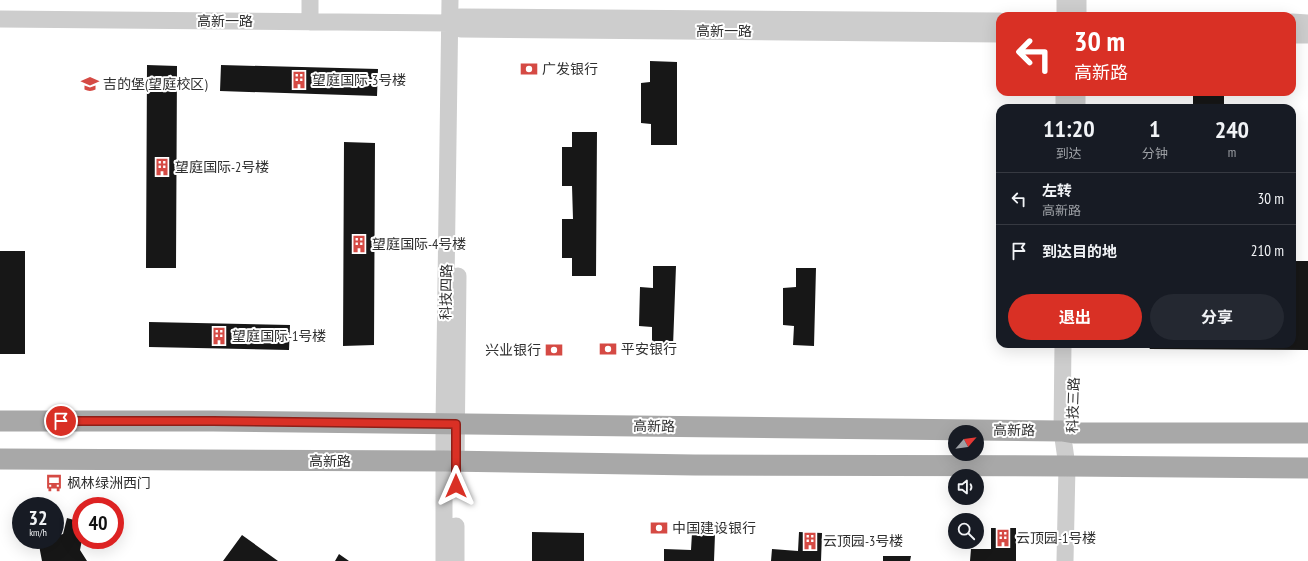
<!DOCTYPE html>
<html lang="zh">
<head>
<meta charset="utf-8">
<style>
  body { margin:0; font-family:"PT Sans Narrow","Noto Sans SC",sans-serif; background:#242831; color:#f1f3f6; height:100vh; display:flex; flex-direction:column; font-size:15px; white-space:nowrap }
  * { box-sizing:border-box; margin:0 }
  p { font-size:13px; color:#9ea1a6 }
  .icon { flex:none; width:22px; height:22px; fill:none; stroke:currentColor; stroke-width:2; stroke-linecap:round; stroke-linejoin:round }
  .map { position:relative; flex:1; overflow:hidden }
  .panel { position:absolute; left:996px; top:104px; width:300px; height:244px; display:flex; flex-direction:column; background:#171b24; border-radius:12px; box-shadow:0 4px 16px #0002 }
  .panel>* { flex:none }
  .top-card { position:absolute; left:996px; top:12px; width:300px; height:84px; border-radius:12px; box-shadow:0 4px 16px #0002; background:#d93025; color:#fff; overflow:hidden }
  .needle { width:26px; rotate:62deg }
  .controls { position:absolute; left:948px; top:425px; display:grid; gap:8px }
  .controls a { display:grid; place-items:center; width:36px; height:36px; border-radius:50%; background:#171b24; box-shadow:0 4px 16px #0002; font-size:20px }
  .speed { position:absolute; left:12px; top:497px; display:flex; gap:8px; font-size:20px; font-weight:700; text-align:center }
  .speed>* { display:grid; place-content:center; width:52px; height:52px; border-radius:50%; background:#171b24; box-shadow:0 4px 16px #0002; line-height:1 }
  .speed small { font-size:10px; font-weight:400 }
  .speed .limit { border:6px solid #d22; background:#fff; color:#111 }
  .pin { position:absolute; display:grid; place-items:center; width:34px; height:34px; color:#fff; margin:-17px; border:2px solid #fff; border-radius:50%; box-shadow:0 1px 4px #0007 }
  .me { position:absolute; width:44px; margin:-22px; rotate:0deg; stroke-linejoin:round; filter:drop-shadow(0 0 3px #0008) }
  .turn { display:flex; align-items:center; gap:14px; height:84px; padding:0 12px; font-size:18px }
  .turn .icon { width:52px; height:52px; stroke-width:2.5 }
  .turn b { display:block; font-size:28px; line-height:34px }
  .eta { display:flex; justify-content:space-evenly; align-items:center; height:68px; text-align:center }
  .eta b { font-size:24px; font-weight:700; line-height:28px }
  .button { display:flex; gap:8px; margin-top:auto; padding:8px 12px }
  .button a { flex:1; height:46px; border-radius:24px; background:#d93025; color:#fff; font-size:16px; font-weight:700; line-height:46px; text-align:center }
  .button a+a { background:#242831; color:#f1f3f6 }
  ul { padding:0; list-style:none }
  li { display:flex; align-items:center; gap:12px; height:52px; padding:0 12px; border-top:1px solid #363941 }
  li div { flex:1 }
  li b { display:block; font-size:15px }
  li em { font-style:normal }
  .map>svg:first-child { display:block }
</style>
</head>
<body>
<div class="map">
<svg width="1308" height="561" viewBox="0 0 1308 561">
  <rect width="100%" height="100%" fill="#fff"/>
  <!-- building -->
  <path fill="#171717" d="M 650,61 L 677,62 L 677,145 L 651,145 L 651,124 L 641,123 L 641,83 L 650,82 Z
    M 147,65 L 177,66 L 176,268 L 146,268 Z
    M 221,65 L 378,69 L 377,96 L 220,91 Z
    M 1193,92 L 1224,92 L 1224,108 L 1193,108 Z
    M 572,132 L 597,132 L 596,276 L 572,276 L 572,258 L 562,258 L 562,219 L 573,219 L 572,186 L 562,186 L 562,147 L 572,147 Z
    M 344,142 L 375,143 L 374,345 L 343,346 Z
    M 0,251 L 25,251 L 25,354 L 0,354 Z
    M 1292,261 L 1308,261 L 1308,350 L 1150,349 L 1147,344 L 1292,344 Z
    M 653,266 L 676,266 L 673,346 L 652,346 L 652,327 L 639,326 L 640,287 L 653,288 Z
    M 796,268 L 816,268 L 814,346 L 793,345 L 794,326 L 783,325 L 783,288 L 796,287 Z
    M 149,322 L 290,325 L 289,350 L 149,347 Z
    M 67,518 L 81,522 L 81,540 L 82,540 L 80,550 L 87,561 L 42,561 L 38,540 L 55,540 L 55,536 L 63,534 Z
    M 991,528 L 1016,528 L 1016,561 L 970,561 L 971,549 L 991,549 Z
    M 532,532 L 584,533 L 584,561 L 532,561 Z
    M 799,532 L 822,533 L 821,561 L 771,561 L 772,549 L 798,551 Z
    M 692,533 L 715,534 L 714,561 L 664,561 L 664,549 L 691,550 Z
    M 242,535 L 278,561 L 223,561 Z
    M 339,554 L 349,561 L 335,561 Z
    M 883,556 L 911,556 L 910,561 L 883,561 Z"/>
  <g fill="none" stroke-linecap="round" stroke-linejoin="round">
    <!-- minor -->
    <path stroke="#cdcdcd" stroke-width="17" d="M 310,0 L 310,22
      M 1065,16 L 1065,0
      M 1078,16 L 1078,0
      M 0,19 L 450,23 L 460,17 L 1000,21
      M 1292,22 L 1308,23
      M 450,23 L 461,29 L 1000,34
      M 1292,35 L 1308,35
      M 1064,92 L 1064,108
      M 1077,108 L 1077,92
      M 1063,344 L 1062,431 L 1067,466 L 1065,561
      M 456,462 L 458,276
      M 456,526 L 456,561
      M 444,561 L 444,425 L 450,0"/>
    <!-- major -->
    <path stroke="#a8a8a8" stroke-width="21" d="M 0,421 L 213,421 L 1062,431 L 1074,433 L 1308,433
      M 0,459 L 445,461 L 694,465 L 1067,466 L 1308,468"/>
  </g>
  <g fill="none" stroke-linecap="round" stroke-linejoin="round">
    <!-- route casing -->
    <g stroke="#8d1f18" stroke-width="10">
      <path id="route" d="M 61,421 L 213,421 L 456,424 L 456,486"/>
    </g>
    <!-- route -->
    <use href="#route" stroke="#d93025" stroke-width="7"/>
  </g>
  <!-- icons -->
  <defs>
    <g id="bank-bare" transform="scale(1.38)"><path d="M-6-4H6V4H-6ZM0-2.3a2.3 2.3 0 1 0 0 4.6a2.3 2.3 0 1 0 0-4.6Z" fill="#d54a44" stroke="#fff" stroke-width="2.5" paint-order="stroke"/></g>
    <g id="building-bare" transform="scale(1.38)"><path d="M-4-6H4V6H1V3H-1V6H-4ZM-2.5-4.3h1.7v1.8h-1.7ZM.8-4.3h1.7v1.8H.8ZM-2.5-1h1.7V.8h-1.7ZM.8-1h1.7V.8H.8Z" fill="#d54a44" stroke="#fff" stroke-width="2.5" paint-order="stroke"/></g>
    <g id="school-bare" transform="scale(1.38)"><path d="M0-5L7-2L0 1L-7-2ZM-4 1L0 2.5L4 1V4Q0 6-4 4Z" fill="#d54a44" stroke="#fff" stroke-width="2.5" paint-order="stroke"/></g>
    <g id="bus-bare" transform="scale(1.38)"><path d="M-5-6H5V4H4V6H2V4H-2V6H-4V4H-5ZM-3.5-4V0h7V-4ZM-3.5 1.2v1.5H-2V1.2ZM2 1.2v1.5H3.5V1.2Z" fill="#d54a44" stroke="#fff" stroke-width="2.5" paint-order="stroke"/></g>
  </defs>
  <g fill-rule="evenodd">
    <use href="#bank-bare" x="529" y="69"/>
    <use href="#building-bare" x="299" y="80"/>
    <use href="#school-bare" x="90" y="84"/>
    <use href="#building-bare" x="162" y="167"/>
    <use href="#building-bare" x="359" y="244"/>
    <use href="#building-bare" x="219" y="336"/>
    <use href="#bank-bare" x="608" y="349"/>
    <use href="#bank-bare" x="554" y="350"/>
    <use href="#bus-bare" x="54" y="483"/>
    <use href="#bank-bare" x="659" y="528"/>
    <use href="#building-bare" x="1003" y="538"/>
    <use href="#building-bare" x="810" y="541"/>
  </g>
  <g text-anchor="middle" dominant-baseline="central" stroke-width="4" stroke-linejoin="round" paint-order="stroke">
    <!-- street labels -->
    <g font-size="14" fill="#303030" stroke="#fff">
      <text x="225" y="21">高新一路</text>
      <text x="724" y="31">高新一路</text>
      <text transform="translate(446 292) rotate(-89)">科技四路</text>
      <text transform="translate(1073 405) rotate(-88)">科技三路</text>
      <text transform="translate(654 426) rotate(1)">高新路</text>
      <text transform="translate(1014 430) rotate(1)">高新路</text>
      <text x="330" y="461">高新路</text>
    </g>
    <!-- poi labels -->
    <g font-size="14" fill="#303030" stroke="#fff" text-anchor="start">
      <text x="542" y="69">广发银行</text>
      <text x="312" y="80">望庭国际-3号楼</text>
      <text x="103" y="84">吉的堡(望庭校区)</text>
      <text x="175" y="167">望庭国际-2号楼</text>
      <text x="372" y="244">望庭国际-4号楼</text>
      <text x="232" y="336">望庭国际-1号楼</text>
      <text x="621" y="349">平安银行</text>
      <text x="541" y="350" text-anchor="end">兴业银行</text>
      <text x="67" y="483">枫林绿洲西门</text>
      <text x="672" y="528">中国建设银行</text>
      <text x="1016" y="538">云顶园-1号楼</text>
      <text x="823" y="541">云顶园-3号楼</text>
    </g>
  </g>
</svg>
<div class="controls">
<a><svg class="needle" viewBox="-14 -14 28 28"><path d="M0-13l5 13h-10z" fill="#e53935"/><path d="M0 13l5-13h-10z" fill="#9ea1a6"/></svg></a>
<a><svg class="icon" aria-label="sound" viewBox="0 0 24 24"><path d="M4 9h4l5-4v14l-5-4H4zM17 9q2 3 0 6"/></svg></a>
<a><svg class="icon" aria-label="search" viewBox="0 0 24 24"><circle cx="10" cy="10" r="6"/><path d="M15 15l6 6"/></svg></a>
</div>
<div class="speed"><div>32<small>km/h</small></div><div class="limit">40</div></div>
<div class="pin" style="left:61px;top:421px;background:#d93025"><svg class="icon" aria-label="arrive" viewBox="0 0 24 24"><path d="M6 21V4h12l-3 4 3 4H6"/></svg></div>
<svg class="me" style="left:456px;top:486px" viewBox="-20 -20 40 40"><path d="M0-17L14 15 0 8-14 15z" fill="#d93025" stroke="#fff" stroke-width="4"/></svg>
<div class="top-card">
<div class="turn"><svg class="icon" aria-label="left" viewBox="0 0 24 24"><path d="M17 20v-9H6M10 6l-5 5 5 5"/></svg><div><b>30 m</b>高新路</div></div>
</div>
<section class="panel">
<div class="eta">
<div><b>11:20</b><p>到达</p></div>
<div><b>1</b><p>分钟</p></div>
<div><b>240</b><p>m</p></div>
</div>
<ul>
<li><svg class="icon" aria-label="left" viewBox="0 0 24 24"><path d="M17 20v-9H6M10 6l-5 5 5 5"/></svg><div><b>左转</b><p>高新路</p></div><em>30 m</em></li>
<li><svg class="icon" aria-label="arrive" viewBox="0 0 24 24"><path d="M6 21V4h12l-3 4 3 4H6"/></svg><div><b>到达目的地</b></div><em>210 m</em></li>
</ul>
<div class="button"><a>退出</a><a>分享</a></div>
</section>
</div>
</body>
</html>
